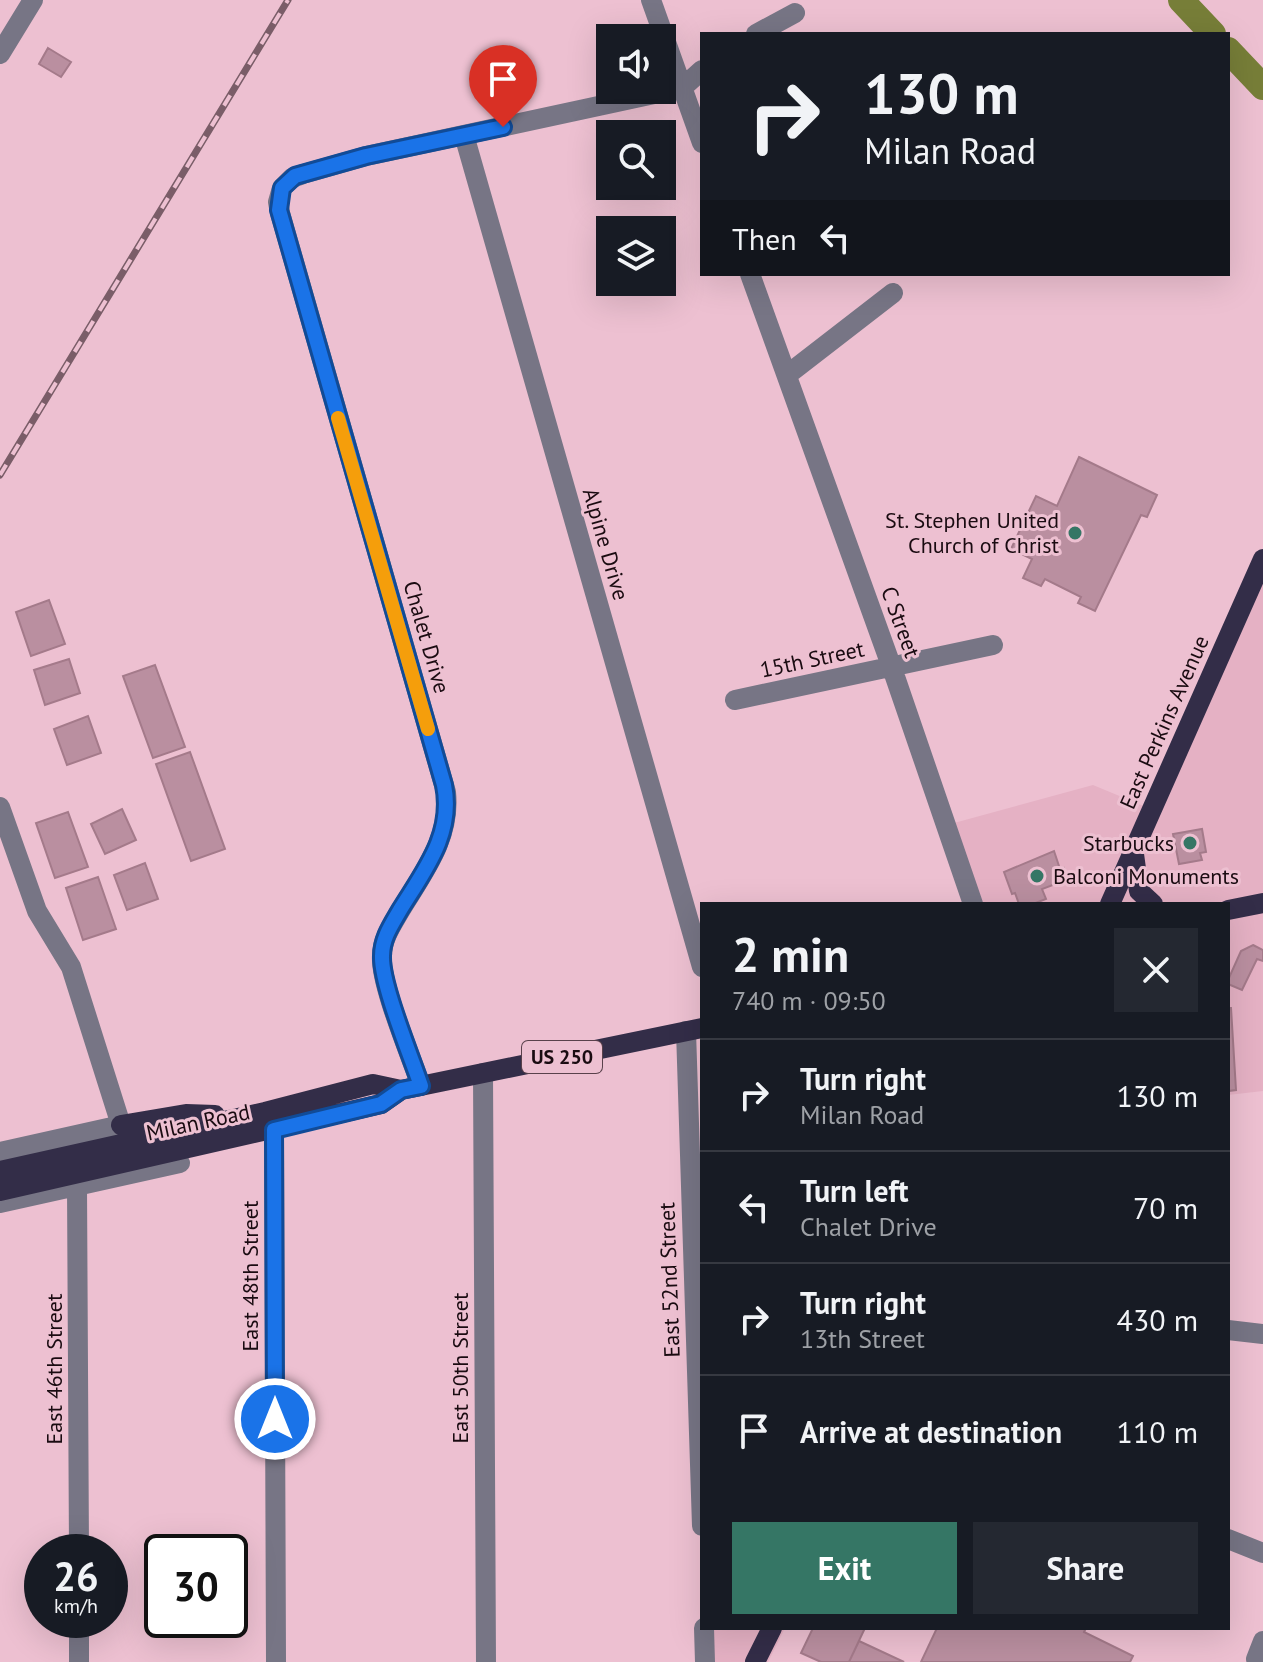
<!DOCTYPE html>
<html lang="en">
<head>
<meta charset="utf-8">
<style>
  body { margin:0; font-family:"PT Sans",sans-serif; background:#242831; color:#f1f3f6; height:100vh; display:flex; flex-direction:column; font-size:30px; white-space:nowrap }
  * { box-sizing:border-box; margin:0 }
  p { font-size:26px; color:#9ea1a6 }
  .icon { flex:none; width:44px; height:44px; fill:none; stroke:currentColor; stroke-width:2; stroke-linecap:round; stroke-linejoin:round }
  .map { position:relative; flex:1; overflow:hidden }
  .panel { position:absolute; left:700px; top:902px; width:530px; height:728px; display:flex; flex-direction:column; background:#171b24; border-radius:0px; box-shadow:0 8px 32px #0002 }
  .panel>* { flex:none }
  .banner { position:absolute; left:700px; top:32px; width:530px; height:244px; border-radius:0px; box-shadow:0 8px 32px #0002; background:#171b24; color:#f1f3f6; overflow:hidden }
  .fabs { position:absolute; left:596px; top:24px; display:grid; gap:16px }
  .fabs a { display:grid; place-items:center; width:80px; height:80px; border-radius:0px; background:#171b24; box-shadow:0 8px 32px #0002; font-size:40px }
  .speed { position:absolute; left:24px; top:1534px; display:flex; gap:16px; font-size:40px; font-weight:700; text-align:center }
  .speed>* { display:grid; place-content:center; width:104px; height:104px; border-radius:50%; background:#171b24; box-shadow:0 8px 32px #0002; line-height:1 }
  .speed small { font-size:20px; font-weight:400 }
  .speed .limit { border:4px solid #111; border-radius:12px; background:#fff; color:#111 }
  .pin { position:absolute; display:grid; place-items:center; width:68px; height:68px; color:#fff; margin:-82px -34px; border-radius:50% 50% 50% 0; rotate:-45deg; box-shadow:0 0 8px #0007 }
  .pin .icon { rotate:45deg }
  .me { position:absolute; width:88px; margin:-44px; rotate:0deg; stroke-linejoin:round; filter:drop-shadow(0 0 6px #0008) }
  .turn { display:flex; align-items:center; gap:28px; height:168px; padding:0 32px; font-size:36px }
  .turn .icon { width:104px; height:104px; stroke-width:2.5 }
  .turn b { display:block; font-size:56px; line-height:68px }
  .then { display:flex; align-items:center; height:76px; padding:0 32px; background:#0003; gap:16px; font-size:30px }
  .round { display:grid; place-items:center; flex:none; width:84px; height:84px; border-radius:0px; background:#242831 }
  .headline { display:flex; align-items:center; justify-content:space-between; height:136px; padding:0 32px }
  h1 { font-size:48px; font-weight:700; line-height:60px }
  .button { display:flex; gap:16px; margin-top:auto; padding:16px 32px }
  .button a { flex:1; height:92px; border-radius:0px; background:#357665; color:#fff; font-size:32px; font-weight:700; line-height:92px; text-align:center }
  .button a+a { background:#242831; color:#f1f3f6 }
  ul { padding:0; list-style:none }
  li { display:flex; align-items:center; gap:24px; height:112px; padding:0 32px; border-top:2px solid #363941 }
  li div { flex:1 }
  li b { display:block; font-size:30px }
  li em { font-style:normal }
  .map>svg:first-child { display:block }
</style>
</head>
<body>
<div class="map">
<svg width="1263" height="1662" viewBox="0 0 1263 1662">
  <rect width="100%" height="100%" fill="#edc0d1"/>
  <!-- built -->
  <path fill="#e5b1c4" d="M 1263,576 L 1263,1091 L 1228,1095 L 1228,904 L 975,904 L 954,823 L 1093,785 L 1158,812 Z
    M 708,1628 L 785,1628 L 768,1662 L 708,1662 Z"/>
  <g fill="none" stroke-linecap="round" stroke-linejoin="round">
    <!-- river -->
    <path stroke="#777e38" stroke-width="26" d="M 1181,0 L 1213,34
      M 1228,50 L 1263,87"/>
  </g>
  <!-- building -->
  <path fill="#ba8fa0" stroke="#a47a8a" stroke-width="2" d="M 48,48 L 71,62 L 61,77 L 39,64 Z
    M 1079,457 L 1157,495 L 1147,517 L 1141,515 L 1095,611 L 1078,603 L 1081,597 L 1045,579 L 1041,586 L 1023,578 L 1032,559 L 1011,549 L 1036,496 L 1057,506 Z
    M 49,600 L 65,644 L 31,656 L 16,612 Z
    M 69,659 L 80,693 L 45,705 L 34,670 Z
    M 155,665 L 185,747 L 153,758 L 123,676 Z
    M 88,716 L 101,753 L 67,765 L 54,729 Z
    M 190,752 L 225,849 L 191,861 L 156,764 Z
    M 122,809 L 136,840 L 105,854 L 91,824 Z
    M 68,812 L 88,867 L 55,878 L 36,823 Z
    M 1202,829 L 1206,852 L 1200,853 L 1202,860 L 1179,864 L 1173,834 Z
    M 1054,851 L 1060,869 L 1064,868 L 1069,879 L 1042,889 L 1046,899 L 1033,904 L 1019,904 L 1015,893 L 1012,894 L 1004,872 Z
    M 145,863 L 158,899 L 127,910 L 114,875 Z
    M 98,877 L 116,929 L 83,940 L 66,888 Z
    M 1253,945 L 1263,950 L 1263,961 L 1257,959 L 1242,990 L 1228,984 L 1228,980 L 1241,951 Z
    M 1228,1008 L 1231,1008 L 1236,1090 L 1228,1091 Z
    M 813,1628 L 865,1628 L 849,1662 L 821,1662 L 801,1653 Z
    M 937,1628 L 1086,1628 L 1084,1632 L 1133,1656 L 1130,1662 L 921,1662 Z
    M 859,1641 L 904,1662 L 849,1662 Z"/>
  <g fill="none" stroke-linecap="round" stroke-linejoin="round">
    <!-- minor -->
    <path stroke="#777585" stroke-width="20" d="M 651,0 L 702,143
      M 756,34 L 795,13
      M 0,54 L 33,0
      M 464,135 L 702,967
      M 750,274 L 892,668 L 973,904
      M 787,375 L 893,293
      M 735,700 L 993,645
      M 0,807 L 37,911 L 71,967 L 121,1125 L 0,1152
      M 686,1031 L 702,1526
      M 483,1073 L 486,1662
      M 421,1086 C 411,1056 380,984 382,956 C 382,939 392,925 400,911 C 423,873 451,838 446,792 L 280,213 L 278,202 L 282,188 L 292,178 L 303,174 L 366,156 L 682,88 L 702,70
      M 274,1130 L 276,1662
      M 77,1186 L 79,1552
      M 0,1203 L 180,1163
      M 1228,1330 L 1263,1334
      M 1228,1539 L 1263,1553
      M 79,1620 L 79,1662
      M 704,1628 L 705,1662
      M 1256,1659 L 1263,1641"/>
    <!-- major -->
    <path stroke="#332d48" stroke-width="20" d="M 1134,854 L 1139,891 L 1153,904
      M 1110,904 L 1263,559
      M 1228,910 L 1263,903
      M 121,1125 L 186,1114 L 215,1115
      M 0,1171 L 265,1112 L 373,1084 L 401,1090 L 702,1028
      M 0,1191 L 381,1104 L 401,1090
      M 755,1662 L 772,1628"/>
    <!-- rail casing -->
    <g stroke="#7a5d68" stroke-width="7">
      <path id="rail" d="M 0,475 L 288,0"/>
    </g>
    <!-- rail -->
    <use href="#rail" stroke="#edc0d1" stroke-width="4" stroke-dasharray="12" stroke-linecap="butt"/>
  </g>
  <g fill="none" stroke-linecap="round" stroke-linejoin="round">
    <!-- route casing -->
    <g stroke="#114b97" stroke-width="20">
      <path id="route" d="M 275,1419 L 274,1130 L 381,1104 L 401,1090 L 421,1086 C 411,1056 381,984 382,956 C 382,938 392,924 400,910 C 424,871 454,834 444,785 L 279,210 L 282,188 L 295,176 L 366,156 L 503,127"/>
    </g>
    <!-- route -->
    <use href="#route" stroke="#1a73e8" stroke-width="14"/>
    <!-- slow -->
    <path stroke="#f59e0b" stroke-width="14" d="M 338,418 L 428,729"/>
  </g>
  <!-- markers -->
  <g fill="#357665" stroke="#edc0d1" stroke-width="3">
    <circle cx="1075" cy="533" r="8"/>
    <circle cx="1190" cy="843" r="8"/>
    <circle cx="1037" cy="876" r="8"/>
  </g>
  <g text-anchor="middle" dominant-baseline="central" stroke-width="6" stroke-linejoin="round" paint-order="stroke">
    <!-- shield labels -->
    <rect fill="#edc0d1" stroke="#59414b" stroke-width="2" x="522" y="1041" width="80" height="32" rx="6"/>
    <g font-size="20" font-weight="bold" fill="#1a0b11">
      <text x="562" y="1057">US 250</text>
    </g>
    <!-- poi labels -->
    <g font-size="22" fill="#1a0b11" stroke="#edc0d1" text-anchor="end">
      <text x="1059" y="520">St. Stephen United<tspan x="1059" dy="25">Church of Christ</tspan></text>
      <text x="1174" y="843">Starbucks</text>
      <text x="1053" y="876" text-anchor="start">Balconi Monuments</text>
    </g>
    <!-- street labels -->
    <g font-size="22" fill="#1a0b11" stroke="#edc0d1">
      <text transform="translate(606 544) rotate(74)">Alpine Drive</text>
      <text transform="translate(901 622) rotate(70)">C Street</text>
      <text transform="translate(427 637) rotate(74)">Chalet Drive</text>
      <text transform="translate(812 659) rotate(-12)">15th Street</text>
      <text transform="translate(1164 722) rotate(-66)">East Perkins Avenue</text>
      <text transform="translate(198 1122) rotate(-12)">Milan Road</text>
      <text transform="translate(250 1276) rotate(-90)">East 48th Street</text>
      <text transform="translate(669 1280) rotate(-92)">East 52nd Street</text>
      <text transform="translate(460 1368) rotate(-90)">East 50th Street</text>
      <text transform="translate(54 1369) rotate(-90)">East 46th Street</text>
    </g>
  </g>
</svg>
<div class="fabs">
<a><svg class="icon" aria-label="sound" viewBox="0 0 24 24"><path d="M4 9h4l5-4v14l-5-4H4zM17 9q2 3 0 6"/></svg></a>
<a><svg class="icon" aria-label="search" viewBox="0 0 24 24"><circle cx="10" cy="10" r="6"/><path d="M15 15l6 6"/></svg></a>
<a><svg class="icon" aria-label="layers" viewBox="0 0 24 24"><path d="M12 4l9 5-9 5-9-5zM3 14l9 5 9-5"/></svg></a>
</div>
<div class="speed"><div>26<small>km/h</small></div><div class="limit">30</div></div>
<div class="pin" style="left:503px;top:127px;background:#d93025"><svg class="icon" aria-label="arrive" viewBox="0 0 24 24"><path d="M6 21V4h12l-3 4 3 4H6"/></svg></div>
<svg class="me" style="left:275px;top:1419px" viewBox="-20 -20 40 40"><circle r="17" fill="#1a73e8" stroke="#fff" stroke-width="3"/><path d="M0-11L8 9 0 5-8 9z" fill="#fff"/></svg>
<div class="banner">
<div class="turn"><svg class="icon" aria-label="right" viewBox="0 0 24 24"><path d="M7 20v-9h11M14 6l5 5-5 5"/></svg><div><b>130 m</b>Milan Road</div></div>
<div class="then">Then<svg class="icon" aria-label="left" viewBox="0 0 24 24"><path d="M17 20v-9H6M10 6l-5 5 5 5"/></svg></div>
</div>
<section class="panel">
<div class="headline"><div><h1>2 min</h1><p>740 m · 09:50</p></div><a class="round"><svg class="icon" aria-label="close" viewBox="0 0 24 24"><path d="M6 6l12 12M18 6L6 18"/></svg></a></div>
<ul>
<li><svg class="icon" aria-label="right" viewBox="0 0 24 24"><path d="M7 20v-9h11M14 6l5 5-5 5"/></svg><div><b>Turn right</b><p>Milan Road</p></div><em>130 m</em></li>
<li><svg class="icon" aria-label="left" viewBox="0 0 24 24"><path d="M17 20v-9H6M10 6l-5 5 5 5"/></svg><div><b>Turn left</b><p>Chalet Drive</p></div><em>70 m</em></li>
<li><svg class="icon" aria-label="right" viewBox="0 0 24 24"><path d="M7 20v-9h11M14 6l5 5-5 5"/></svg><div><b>Turn right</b><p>13th Street</p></div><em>430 m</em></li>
<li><svg class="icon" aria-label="arrive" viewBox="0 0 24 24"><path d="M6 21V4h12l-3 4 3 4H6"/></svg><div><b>Arrive at destination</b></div><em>110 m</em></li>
</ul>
<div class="button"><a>Exit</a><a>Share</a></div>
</section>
</div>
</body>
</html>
